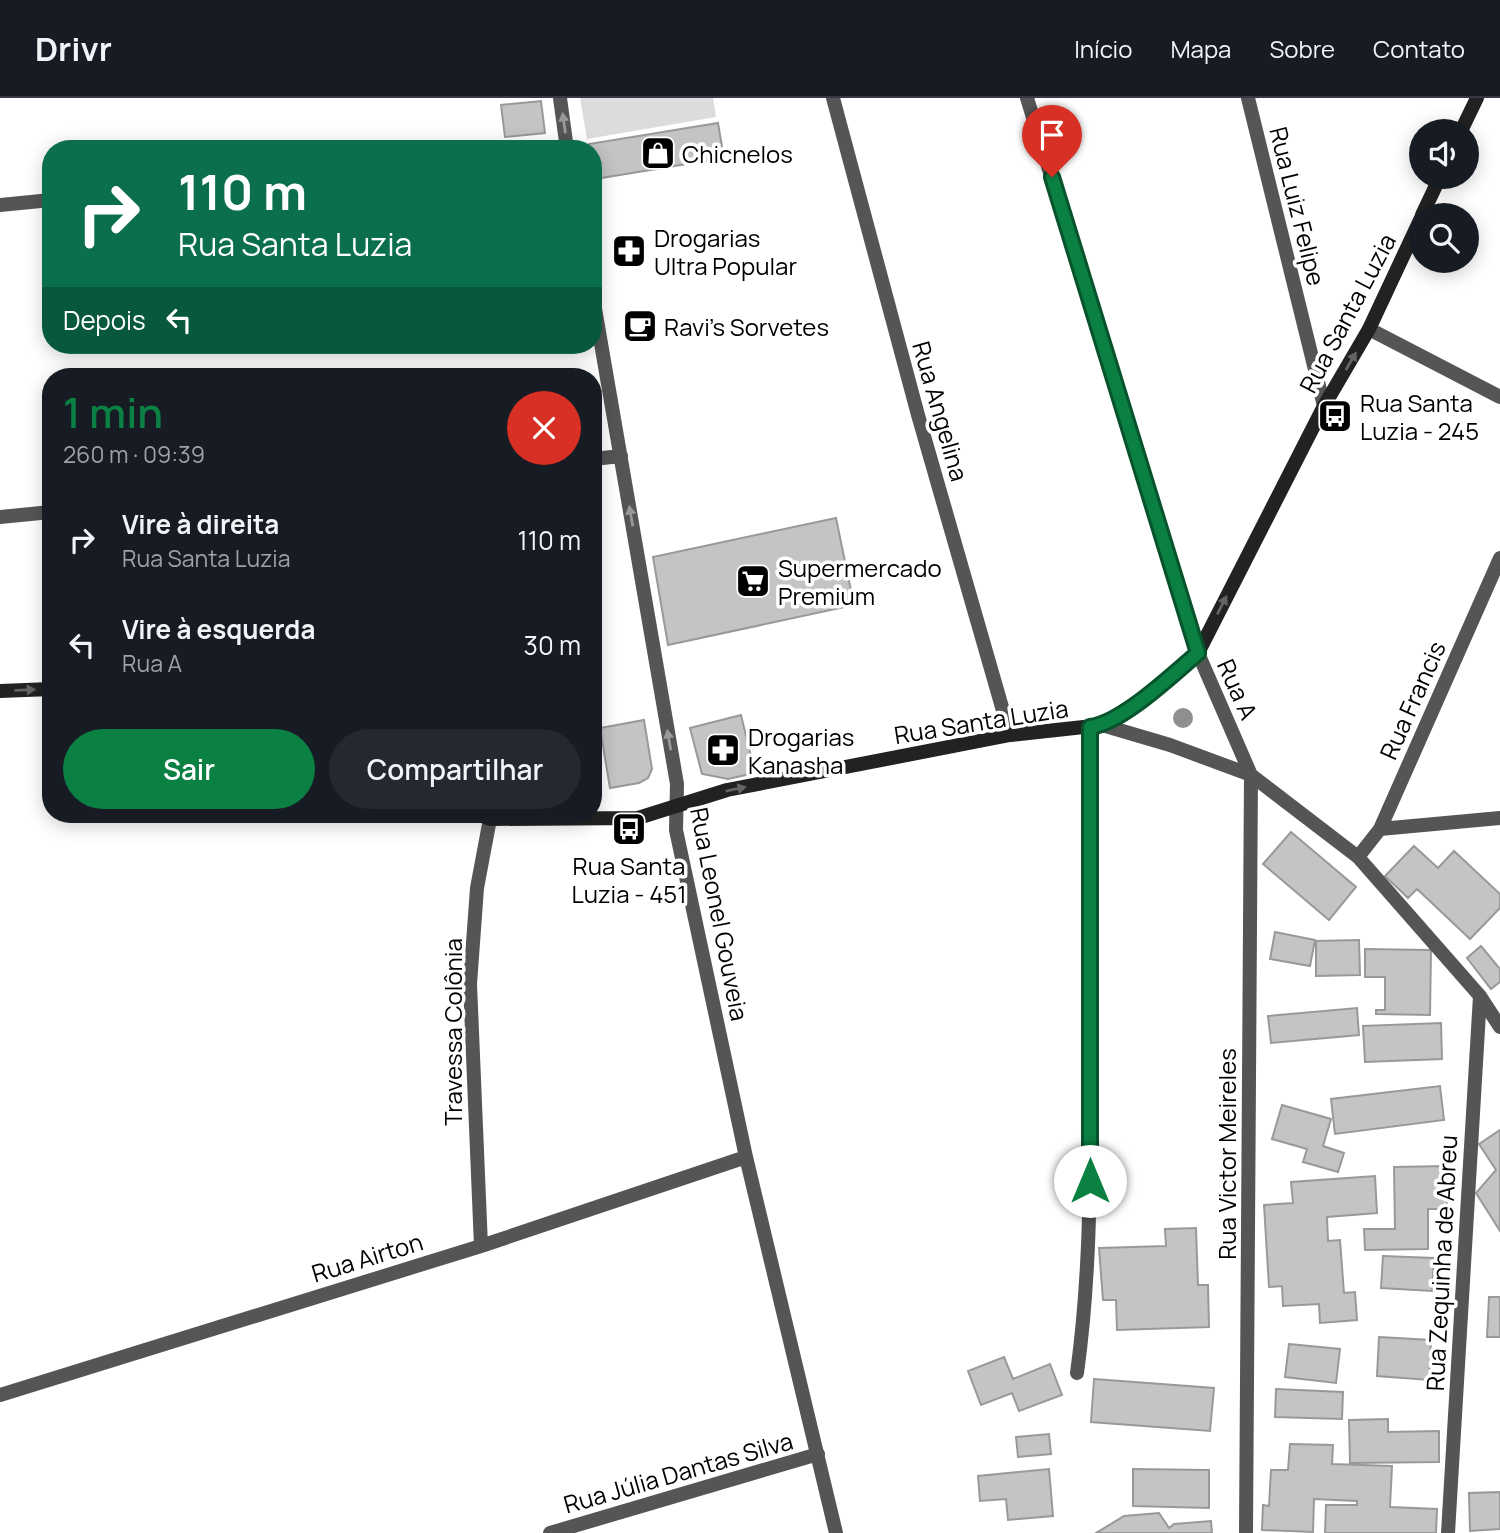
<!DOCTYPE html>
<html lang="pt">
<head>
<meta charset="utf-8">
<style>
  body { margin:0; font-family:Manrope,sans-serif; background:#242831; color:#f1f3f6; height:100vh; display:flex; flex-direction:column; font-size:26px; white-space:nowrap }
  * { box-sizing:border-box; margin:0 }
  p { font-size:23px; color:#9ea1a6 }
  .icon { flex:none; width:38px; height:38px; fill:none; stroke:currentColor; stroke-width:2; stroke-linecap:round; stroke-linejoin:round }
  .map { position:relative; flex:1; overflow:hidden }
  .details { position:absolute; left:42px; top:270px; width:560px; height:455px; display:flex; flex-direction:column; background:#171b24; border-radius:28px; box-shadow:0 4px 18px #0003 }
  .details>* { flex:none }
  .banner { position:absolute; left:42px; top:42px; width:560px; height:214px; border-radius:28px; box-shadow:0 4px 18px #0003; background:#0b6e4f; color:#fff; overflow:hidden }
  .tools { position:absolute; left:1409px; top:21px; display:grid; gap:14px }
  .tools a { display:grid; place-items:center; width:70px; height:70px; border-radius:50%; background:#171b24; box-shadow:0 4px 18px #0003; font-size:35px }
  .pin { position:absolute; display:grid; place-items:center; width:60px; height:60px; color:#fff; margin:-72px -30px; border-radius:50% 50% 50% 0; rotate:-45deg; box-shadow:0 0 7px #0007 }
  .pin .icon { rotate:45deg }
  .me { position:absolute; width:77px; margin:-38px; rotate:0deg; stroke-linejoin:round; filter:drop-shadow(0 0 5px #0008) }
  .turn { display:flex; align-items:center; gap:24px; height:147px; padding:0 21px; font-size:32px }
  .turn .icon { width:91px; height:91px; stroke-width:2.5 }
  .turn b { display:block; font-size:49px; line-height:60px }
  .then { display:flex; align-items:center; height:66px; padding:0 21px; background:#0003; gap:14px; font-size:26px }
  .round { display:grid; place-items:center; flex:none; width:74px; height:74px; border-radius:37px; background:#242831 }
  .head { display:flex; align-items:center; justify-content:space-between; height:119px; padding:0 21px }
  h1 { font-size:42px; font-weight:600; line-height:52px; color:#0b8043 }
  .primary-button { display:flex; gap:14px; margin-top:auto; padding:14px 21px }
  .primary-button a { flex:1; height:80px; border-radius:42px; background:#0b8043; color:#fff; font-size:28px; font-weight:600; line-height:80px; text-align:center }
  .primary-button a+a { background:#242831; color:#f1f3f6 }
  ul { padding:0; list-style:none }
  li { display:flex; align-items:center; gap:21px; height:105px; padding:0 21px }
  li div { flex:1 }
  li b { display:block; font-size:26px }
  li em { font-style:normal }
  header { display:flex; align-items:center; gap:42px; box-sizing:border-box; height:98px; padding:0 35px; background:#171b24; border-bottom:2px solid #363941 }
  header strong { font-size:33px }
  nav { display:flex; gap:38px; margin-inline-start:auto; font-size:24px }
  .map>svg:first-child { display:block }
</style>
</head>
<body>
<header>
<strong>Drivr</strong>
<nav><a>Início</a><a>Mapa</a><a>Sobre</a><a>Contato</a></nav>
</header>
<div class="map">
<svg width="1500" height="1435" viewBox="0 0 1500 1435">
  <rect width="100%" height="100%" fill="#fff"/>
  <!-- green -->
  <path fill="#dcdcdc" d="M 580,0 L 713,0 L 716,19 L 587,41 Z"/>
  <!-- building -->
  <path fill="#c4c4c4" stroke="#999" stroke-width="2" d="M 541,3 L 545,35 L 505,39 L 501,7 Z
    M 718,25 L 724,60 L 595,81 L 593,51 L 589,51 L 589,46 Z
    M 836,420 L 854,507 L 668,547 L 653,459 Z
    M 741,617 L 755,675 L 728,681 L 702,676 L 690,630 Z
    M 644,622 L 652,671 L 648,680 L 639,685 L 610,690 L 600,630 Z
    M 1291,734 L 1356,789 L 1329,822 L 1263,766 Z
    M 1414,748 L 1438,770 L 1454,753 L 1500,796 L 1500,810 L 1470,841 L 1417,791 L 1408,800 L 1385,778 Z
    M 1275,834 L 1315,842 L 1310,868 L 1270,861 Z
    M 1359,842 L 1360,877 L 1316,878 L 1316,843 Z
    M 1481,848 L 1500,871 L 1500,884 L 1491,891 L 1467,860 Z
    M 1365,851 L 1431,852 L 1430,917 L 1376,916 L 1376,912 L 1385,912 L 1385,879 L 1365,879 Z
    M 1357,910 L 1359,937 L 1271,945 L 1268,918 Z
    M 1441,925 L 1442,961 L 1365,964 L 1363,928 Z
    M 1440,988 L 1444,1022 L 1335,1036 L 1331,1001 Z
    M 1282,1007 L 1331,1021 L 1323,1048 L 1344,1055 L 1338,1074 L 1303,1064 L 1307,1051 L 1272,1041 Z
    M 1500,1032 L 1500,1133 L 1476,1095 L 1496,1072 L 1479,1046 Z
    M 1446,1068 L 1447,1111 L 1428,1111 L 1428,1151 L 1365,1152 L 1364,1131 L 1395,1131 L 1394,1069 Z
    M 1375,1078 L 1377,1115 L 1327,1119 L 1328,1143 L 1340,1142 L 1344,1195 L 1355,1194 L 1357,1222 L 1320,1225 L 1319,1206 L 1283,1208 L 1282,1188 L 1269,1189 L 1264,1107 L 1293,1105 L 1291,1084 Z
    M 1196,1130 L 1198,1187 L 1208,1187 L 1209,1229 L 1117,1232 L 1116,1202 L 1103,1202 L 1099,1150 L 1166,1148 L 1165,1131 Z
    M 1383,1158 L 1434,1160 L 1432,1193 L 1381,1190 Z
    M 1489,1199 L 1500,1199 L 1500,1239 L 1487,1239 Z
    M 1379,1239 L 1431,1242 L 1429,1282 L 1377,1278 Z
    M 1289,1246 L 1340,1251 L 1336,1285 L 1285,1279 Z
    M 1004,1259 L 1013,1281 L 1050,1266 L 1062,1297 L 1019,1313 L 1012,1295 L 981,1307 L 968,1273 Z
    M 1094,1281 L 1214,1290 L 1210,1333 L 1091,1324 Z
    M 1276,1291 L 1343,1294 L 1342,1321 L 1275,1319 Z
    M 1388,1321 L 1388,1334 L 1439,1333 L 1439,1364 L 1350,1365 L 1349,1322 Z
    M 1049,1336 L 1051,1356 L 1018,1359 L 1016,1339 Z
    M 1290,1346 L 1333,1347 L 1332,1366 L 1392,1368 L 1390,1409 L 1437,1411 L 1436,1435 L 1325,1435 L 1326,1407 L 1357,1407 L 1357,1403 L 1314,1401 L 1313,1434 L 1262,1432 L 1263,1407 L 1269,1408 L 1271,1372 L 1288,1372 Z
    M 1049,1371 L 1053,1418 L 1008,1422 L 1006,1401 L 980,1403 L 978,1378 Z
    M 1133,1371 L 1209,1372 L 1209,1410 L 1133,1408 Z
    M 1500,1394 L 1500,1431 L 1470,1433 L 1469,1395 Z
    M 1159,1415 L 1169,1430 L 1174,1426 L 1211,1423 L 1212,1435 L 1096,1435 L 1124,1418 Z"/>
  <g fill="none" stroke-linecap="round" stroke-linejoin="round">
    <!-- minor -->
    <path stroke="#555" stroke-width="14" d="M 560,0 L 567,51
      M 833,0 L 918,317 L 1010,637
      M 1027,0 L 1198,555 L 1251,677 L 1246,1435
      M 1248,0 L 1324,308
      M 0,107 L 51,102
      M 593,199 L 677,686 L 676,732 L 746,1059 L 836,1435
      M 1369,231 L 1500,299
      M 593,361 L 621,358
      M 0,419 L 51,414
      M 1102,627 L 1170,647 L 1251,677 L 1358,759 L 1480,898 L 1500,929
      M 1380,731 L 1500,720
      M 1358,759 L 1380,731 L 1500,460
      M 481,1148 L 470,886 L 477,790 L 490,721
      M 1077,1275 C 1090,1181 1090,1088 1091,994 C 1091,873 1090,751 1090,629
      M 0,1297 L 481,1148 L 746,1059
      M 550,1435 L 818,1356
      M 1448,1435 L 1480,898"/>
    <!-- secondary -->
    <path stroke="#222" stroke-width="14" d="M 1461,33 L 1477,0
      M 1422,117 L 1440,79
      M 0,593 L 51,591
      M 477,716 L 490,721 L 638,720 L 727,692 L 1010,637 L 1102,627 L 1150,596 L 1198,555 L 1324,308 L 1369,231 L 1421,120"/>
  </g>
  <!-- trees -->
  <circle fill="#8f8f8f" cx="1183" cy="620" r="10"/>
  <!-- one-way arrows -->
  <defs><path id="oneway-solid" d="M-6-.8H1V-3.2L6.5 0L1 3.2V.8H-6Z" transform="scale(1.75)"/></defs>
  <g fill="#999">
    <use href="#oneway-solid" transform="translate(564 25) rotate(-98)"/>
    <use href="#oneway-solid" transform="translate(631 418) rotate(-100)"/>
    <use href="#oneway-solid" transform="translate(669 642) rotate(-100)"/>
  </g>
  <g fill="#646464">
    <use href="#oneway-solid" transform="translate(1351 263) rotate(-60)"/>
    <use href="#oneway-solid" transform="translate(1222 507) rotate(-63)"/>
    <use href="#oneway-solid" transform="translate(25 592) rotate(-2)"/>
    <use href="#oneway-solid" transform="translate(736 691) rotate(-12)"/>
  </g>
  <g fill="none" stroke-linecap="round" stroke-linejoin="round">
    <!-- route casing -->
    <g stroke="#07532c" stroke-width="18">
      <path id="route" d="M 1052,79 L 1198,555 C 1172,577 1122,625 1090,629 L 1090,1083"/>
    </g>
    <!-- route -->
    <use href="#route" stroke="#0b8043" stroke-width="12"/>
  </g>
  <!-- icons -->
  <defs>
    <g id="shop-square" transform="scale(1.75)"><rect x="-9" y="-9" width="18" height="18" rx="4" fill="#000" stroke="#fff"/><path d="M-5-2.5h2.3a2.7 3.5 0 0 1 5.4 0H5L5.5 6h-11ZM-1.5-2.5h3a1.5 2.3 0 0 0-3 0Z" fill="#fff"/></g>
    <g id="pharmacy-square" transform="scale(1.75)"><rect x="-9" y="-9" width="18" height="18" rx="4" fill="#000" stroke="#fff"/><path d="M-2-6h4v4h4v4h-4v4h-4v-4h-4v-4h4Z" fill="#fff"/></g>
    <g id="cafe-square" transform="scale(1.75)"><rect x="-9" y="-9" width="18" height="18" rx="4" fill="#000" stroke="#fff"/><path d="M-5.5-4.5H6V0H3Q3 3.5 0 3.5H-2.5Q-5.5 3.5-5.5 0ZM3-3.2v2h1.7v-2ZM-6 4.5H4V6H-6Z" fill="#fff"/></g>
    <g id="bus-square" transform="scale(1.75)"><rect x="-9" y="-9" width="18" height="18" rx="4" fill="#000" stroke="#fff"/><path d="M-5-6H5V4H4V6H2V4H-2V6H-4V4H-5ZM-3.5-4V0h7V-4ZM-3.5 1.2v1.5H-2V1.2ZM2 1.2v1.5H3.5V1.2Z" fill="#fff"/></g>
    <g id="supermarket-square" transform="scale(1.75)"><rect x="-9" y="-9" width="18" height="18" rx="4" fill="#000" stroke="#fff"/><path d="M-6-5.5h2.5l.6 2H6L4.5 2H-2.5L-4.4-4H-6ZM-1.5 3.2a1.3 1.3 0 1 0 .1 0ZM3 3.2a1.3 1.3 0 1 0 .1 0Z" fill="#fff"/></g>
  </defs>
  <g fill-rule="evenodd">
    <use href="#shop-square" x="658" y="55"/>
    <use href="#pharmacy-square" x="629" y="153"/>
    <use href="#cafe-square" x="640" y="228"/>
    <use href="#bus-square" x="1335" y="318"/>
    <use href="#supermarket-square" x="753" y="483"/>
    <use href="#pharmacy-square" x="723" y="652"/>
    <use href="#bus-square" x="629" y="731"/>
  </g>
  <g text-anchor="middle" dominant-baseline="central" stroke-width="7" stroke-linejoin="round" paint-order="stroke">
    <!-- poi labels -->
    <g font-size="24" fill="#000" stroke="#fff" text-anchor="start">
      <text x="682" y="55">Chicnelos</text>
      <text x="654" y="139">Drogarias<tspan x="654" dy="28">Ultra Popular</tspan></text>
      <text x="664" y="228">Ravi's Sorvetes</text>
      <text x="1360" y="304">Rua Santa<tspan x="1360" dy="28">Luzia - 245</tspan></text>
      <text x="778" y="469">Supermercado<tspan x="778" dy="28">Premium</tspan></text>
      <text x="748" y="638">Drogarias<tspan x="748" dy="28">Kanasha</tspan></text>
      <text x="629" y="767" text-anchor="middle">Rua Santa<tspan x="629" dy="28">Luzia - 451</tspan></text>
    </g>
    <!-- street labels -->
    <g font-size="24" fill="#000" stroke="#fff">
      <text transform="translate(1298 108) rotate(76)">Rua Luiz Felipe</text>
      <text transform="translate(1347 215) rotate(-62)">Rua Santa Luzia</text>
      <text transform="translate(941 313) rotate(74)">Rua Angelina</text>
      <text transform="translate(1238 591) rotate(66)">Rua A</text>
      <text transform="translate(1412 602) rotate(-66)">Rua Francis</text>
      <text transform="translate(981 623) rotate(-9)">Rua Santa Luzia</text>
      <text transform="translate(720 816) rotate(79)">Rua Leonel Gouveia</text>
      <text transform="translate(452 934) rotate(-90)">Travessa Colônia</text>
      <text transform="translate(1226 1056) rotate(-90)">Rua Victor Meireles</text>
      <text transform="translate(367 1159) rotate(-17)">Rua Airton</text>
      <text transform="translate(1441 1165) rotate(-87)">Rua Zequinha de Abreu</text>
      <text transform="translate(678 1374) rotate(-16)">Rua Júlia Dantas Silva</text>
    </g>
  </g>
</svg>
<div class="tools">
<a><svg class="icon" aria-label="sound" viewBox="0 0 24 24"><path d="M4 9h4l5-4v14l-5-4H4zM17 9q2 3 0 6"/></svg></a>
<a><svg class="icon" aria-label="search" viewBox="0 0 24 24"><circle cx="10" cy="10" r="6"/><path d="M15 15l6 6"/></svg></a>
</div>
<div class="pin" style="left:1052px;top:79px;background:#d93025"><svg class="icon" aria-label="arrive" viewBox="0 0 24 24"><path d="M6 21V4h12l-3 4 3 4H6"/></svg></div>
<svg class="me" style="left:1090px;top:1083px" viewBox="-20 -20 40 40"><circle r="19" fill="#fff"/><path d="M0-13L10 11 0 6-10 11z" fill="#0b8043"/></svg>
<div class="banner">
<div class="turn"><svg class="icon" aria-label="right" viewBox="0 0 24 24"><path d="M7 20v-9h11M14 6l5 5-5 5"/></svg><div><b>110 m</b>Rua Santa Luzia</div></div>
<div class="then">Depois<svg class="icon" aria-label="left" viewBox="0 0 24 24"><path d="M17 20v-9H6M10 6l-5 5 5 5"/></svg></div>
</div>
<section class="details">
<div class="head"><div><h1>1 min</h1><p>260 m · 09:39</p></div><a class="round" style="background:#d93025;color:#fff"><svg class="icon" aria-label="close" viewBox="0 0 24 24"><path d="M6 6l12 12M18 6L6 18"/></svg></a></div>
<ul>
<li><svg class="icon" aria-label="right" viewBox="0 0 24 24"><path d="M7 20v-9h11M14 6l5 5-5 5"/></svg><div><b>Vire à direita</b><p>Rua Santa Luzia</p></div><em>110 m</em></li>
<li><svg class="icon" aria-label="left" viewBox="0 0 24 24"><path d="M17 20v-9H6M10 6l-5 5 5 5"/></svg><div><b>Vire à esquerda</b><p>Rua A</p></div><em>30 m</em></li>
</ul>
<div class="primary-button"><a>Sair</a><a>Compartilhar</a></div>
</section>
</div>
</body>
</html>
